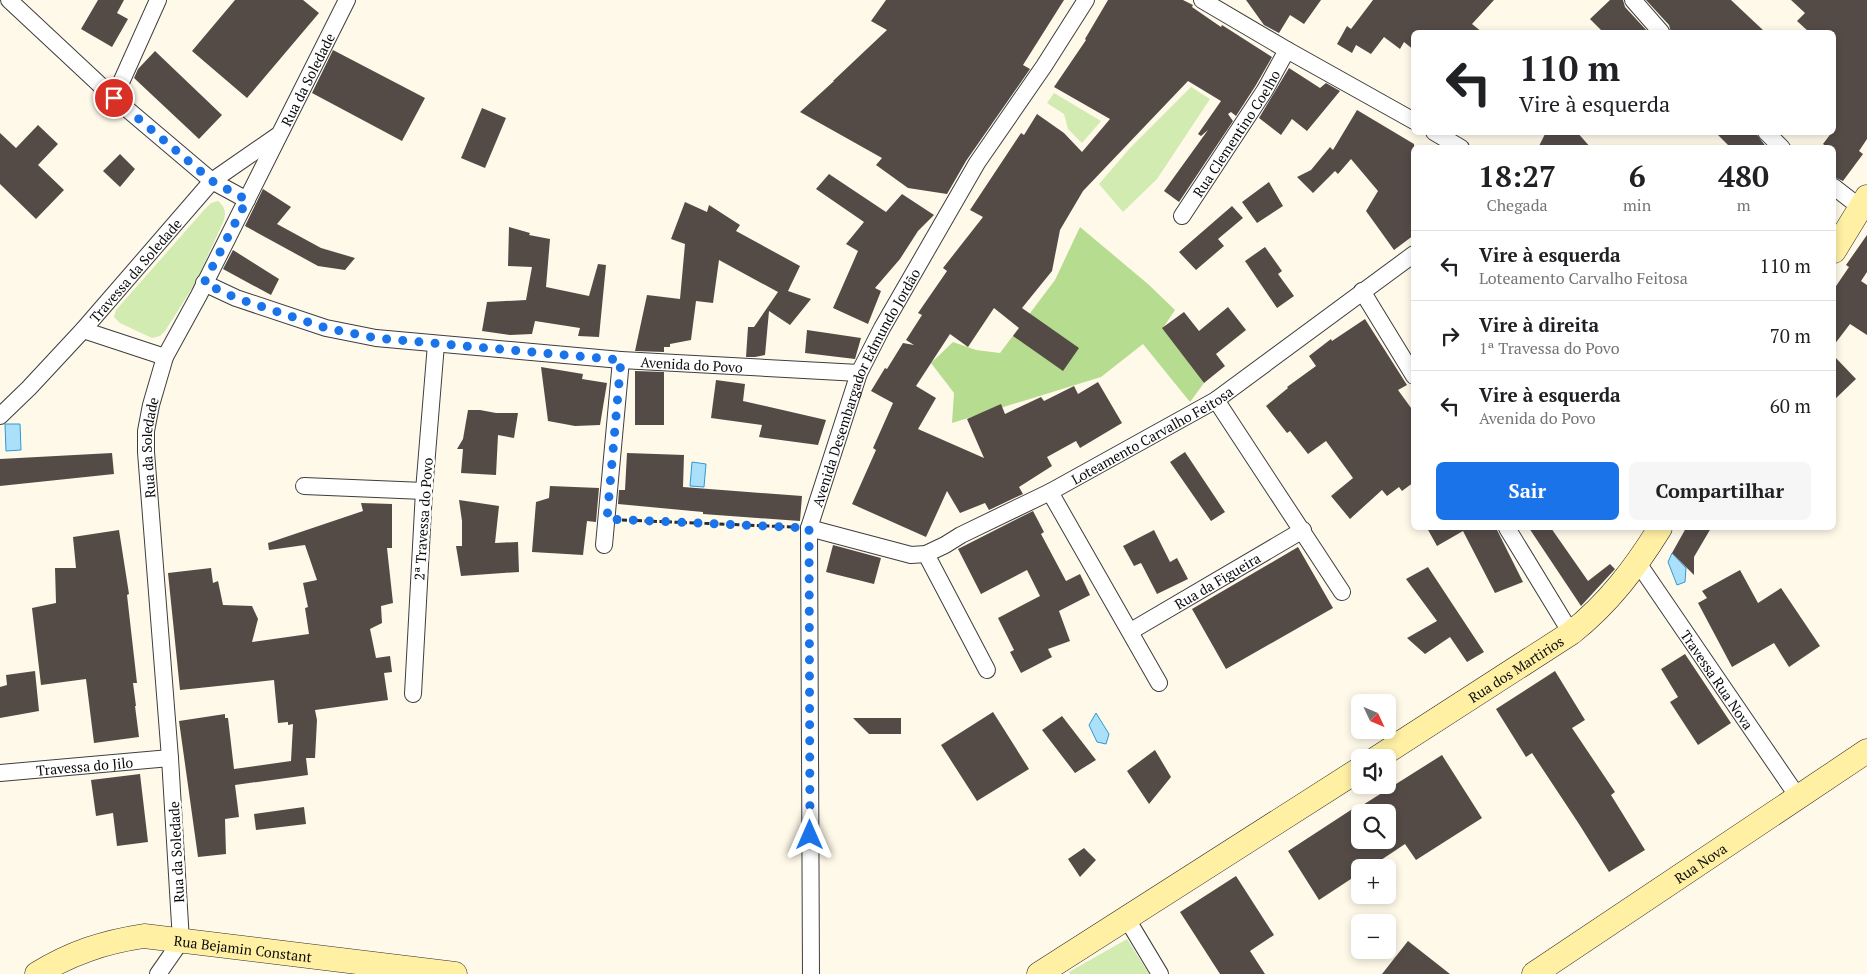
<!DOCTYPE html>
<html lang="pt">
<head>
<meta charset="utf-8">
<style>
  body { margin:0; font-family:"PT Serif",serif; background:#f6f6f6; color:#202124; height:100vh; display:flex; flex-direction:column; font-size:19px; white-space:nowrap }
  * { box-sizing:border-box; margin:0 }
  p { font-size:16px; color:#757577 }
  .icon { flex:none; width:28px; height:28px; fill:none; stroke:currentColor; stroke-width:2; stroke-linecap:round; stroke-linejoin:round }
  .map { position:relative; flex:1; overflow:hidden }
  .side { position:absolute; left:1411px; top:145px; width:425px; height:385px; display:flex; flex-direction:column; background:#fff; border-radius:8px; box-shadow:0 2px 8px #0003 }
  .side>* { flex:none }
  .top-card { position:absolute; left:1411px; top:30px; width:425px; height:105px; border-radius:8px; box-shadow:0 2px 8px #0003; background:#fff; color:#202124; overflow:hidden }
  .needle { width:32px; rotate:134deg }
  .buttons { position:absolute; left:1351px; top:694px; display:grid; gap:10px }
  .buttons a { display:grid; place-items:center; width:45px; height:45px; border-radius:8px; background:#fff; box-shadow:0 2px 8px #0003; font-size:25px }
  .pin { position:absolute; display:grid; place-items:center; width:42px; height:42px; color:#fff; margin:-21px; border:2px solid #fff; border-radius:50%; box-shadow:0 1px 5px #0007 }
  .me { position:absolute; width:55px; margin:-28px; rotate:0deg; stroke-linejoin:round; filter:drop-shadow(0 0 4px #0008) }
  .turn { display:flex; align-items:center; gap:18px; height:105px; padding:0 25px; font-size:22px }
  .turn .icon { width:65px; height:65px; stroke-width:2.5 }
  .turn b { display:block; font-size:35px; line-height:42px }
  .eta { display:flex; justify-content:space-evenly; align-items:center; height:85px; text-align:center }
  .eta b { font-size:30px; font-weight:700; line-height:35px }
  .primary-button { display:flex; gap:10px; margin-top:auto; padding:10px 25px }
  .primary-button a { flex:1; height:58px; border-radius:8px; background:#1a73e8; color:#fff; font-size:20px; font-weight:700; line-height:58px; text-align:center }
  .primary-button a+a { background:#f6f6f6; color:#202124 }
  ul { padding:0; list-style:none }
  li { display:flex; align-items:center; gap:15px; height:70px; padding:0 25px; border-top:1px solid #e0e0e0 }
  li div { flex:1 }
  li b { display:block; font-size:19px }
  li em { font-style:normal }
  .map>svg:first-child { display:block }
</style>
</head>
<body>
<div class="map">
<svg width="1867" height="974" viewBox="0 0 1867 974">
  <rect width="100%" height="100%" fill="#fff9e9"/>
  <!-- green -->
  <path fill="#d2ebb1" d="M 1191,87 L 1210,99 L 1157,179 L 1123,212 L 1099,184 L 1131,147 Z
    M 1054,93 L 1101,121 L 1082,143 L 1068,129 L 1064,114 L 1047,103 Z
    M 218,201 C 225,207 226,211 224,220 L 196,282 L 165,331 L 160,336 L 152,338 L 120,323 L 114,317 L 116,310 L 204,210 L 211,203 Z
    M 1127,939 L 1149,974 L 1070,974 L 1069,972 Z"/>
  <!-- forest -->
  <path fill="#b6dc8f" d="M 1080,227 L 1148,284 L 1175,310 L 1163,328 L 1204,383 L 1190,402 L 1143,344 L 1101,377 L 952,423 L 954,393 L 931,363 L 953,342 L 976,350 L 1000,353 L 1055,280 Z"/>
  <!-- water -->
  <path fill="#aae0f9" stroke="#2e9ad4" d="M 5,424 L 20,424 L 21,450 L 6,451 Z
    M 692,462 L 706,464 L 704,487 L 690,486 Z
    M 1672,553 L 1686,568 L 1685,582 L 1677,585 L 1668,562 Z
    M 1096,713 L 1109,734 L 1106,744 L 1097,742 L 1089,725 Z"/>
  <!-- building -->
  <path fill="#544b47" fill-rule="evenodd" d="M 98,0 L 124,0 L 117,13 L 128,19 L 112,47 L 81,29 Z
    M 235,0 L 303,0 L 319,13 L 247,98 L 192,51 Z
    M 886,0 L 1064,0 L 1023,65 L 1030,69 L 966,161 L 947,194 L 908,188 L 876,165 L 882,158 L 800,112 L 834,81 L 833,81 L 887,30 L 871,21 Z
    M 1108,0 L 1183,0 L 1193,5 L 1192,7 L 1221,27 L 1222,25 L 1272,57 L 1256,85 L 1236,116 L 1231,112 L 1228,114 L 1233,121 L 1179,202 L 1164,191 L 1208,130 L 1201,136 L 1198,134 L 1221,101 L 1188,81 L 1083,191 L 1060,230 L 1052,271 L 1022,308 L 1079,348 L 1063,371 L 1013,336 L 1019,328 L 994,308 L 968,347 L 950,334 L 916,386 L 936,398 L 918,429 L 984,458 L 967,419 L 1001,404 L 1005,414 L 1041,397 L 1044,401 L 1074,386 L 1078,394 L 1098,382 L 1122,423 L 1080,448 L 1076,441 L 1047,457 L 1052,466 L 1019,487 L 1023,494 L 989,510 L 985,503 L 960,513 L 947,491 L 926,537 L 852,504 L 876,450 L 873,448 L 893,403 L 871,391 L 885,368 L 887,369 L 903,343 L 914,345 L 906,340 L 922,315 L 918,313 L 947,271 L 943,268 L 983,217 L 970,210 L 1021,133 L 1024,135 L 1037,114 L 1064,133 L 1082,152 L 1110,119 L 1054,87 L 1086,40 L 1085,39 Z
    M 1246,0 L 1321,0 L 1304,24 L 1290,15 L 1279,33 L 1264,25 Z
    M 1373,0 L 1494,0 L 1472,24 L 1482,32 L 1414,32 L 1414,50 L 1404,42 L 1400,49 L 1384,37 L 1371,54 L 1356,45 L 1352,53 L 1337,44 L 1347,26 L 1351,29 Z
    M 1610,0 L 1623,0 L 1625,7 L 1648,32 L 1603,32 L 1590,19 Z
    M 1646,0 L 1731,0 L 1765,32 L 1671,32 L 1669,25 Z
    M 1791,0 L 1867,0 L 1867,139 L 1859,151 L 1863,154 L 1843,181 L 1834,177 L 1834,148 L 1828,148 L 1823,144 L 1832,132 L 1834,132 L 1834,32 L 1809,32 L 1797,21 L 1805,13 Z
    M 333,50 L 425,98 L 402,141 L 312,93 Z
    M 155,51 L 222,115 L 199,139 L 134,78 L 138,69 Z
    M 1289,68 L 1320,88 L 1326,83 L 1340,91 L 1307,131 L 1292,119 L 1281,135 L 1259,118 Z
    M 482,108 L 506,118 L 485,168 L 461,158 Z
    M 1357,110 L 1414,144 L 1414,235 L 1394,250 L 1366,211 L 1378,191 L 1351,159 L 1338,174 L 1335,171 L 1313,193 L 1297,177 L 1311,170 L 1330,147 L 1333,150 Z
    M 38,125 L 58,144 L 38,165 L 64,190 L 36,219 L 0,184 L 0,133 L 16,148 Z
    M 1546,132 L 1577,132 L 1591,148 L 1538,148 Z
    M 1715,132 L 1755,132 L 1767,148 L 1731,148 Z
    M 120,154 L 135,169 L 120,187 L 103,171 Z
    M 829,174 L 886,212 L 902,194 L 934,215 L 918,231 L 900,259 L 875,288 L 881,291 L 868,324 L 833,308 L 858,251 L 846,244 L 864,222 L 816,189 Z
    M 1269,182 L 1283,206 L 1257,223 L 1242,202 Z
    M 263,189 L 291,207 L 277,224 L 321,248 L 355,258 L 345,270 L 318,266 L 245,226 Z
    M 685,202 L 707,212 L 709,205 L 740,225 L 736,231 L 800,266 L 788,291 L 811,299 L 790,325 L 769,311 L 765,355 L 755,357 L 746,357 L 748,327 L 754,327 L 778,292 L 719,260 L 713,303 L 696,301 L 691,340 L 670,344 L 670,347 L 664,347 L 664,352 L 635,351 L 647,295 L 680,299 L 685,244 L 671,239 Z
    M 1232,206 L 1243,218 L 1218,239 L 1224,246 L 1196,270 L 1179,252 Z
    M 509,227 L 530,233 L 529,235 L 550,239 L 546,287 L 589,296 L 598,264 L 606,265 L 599,337 L 578,336 L 580,328 L 535,321 L 532,334 L 510,335 L 482,331 L 487,302 L 526,300 L 532,267 L 508,266 Z
    M 1867,235 L 1867,272 L 1861,281 L 1867,285 L 1867,335 L 1850,324 L 1834,345 L 1834,289 L 1849,267 L 1846,265 Z
    M 1265,247 L 1282,271 L 1278,274 L 1294,296 L 1277,308 L 1245,261 Z
    M 233,250 L 279,279 L 271,295 L 223,269 Z
    M 1228,307 L 1246,330 L 1216,354 L 1225,366 L 1204,383 L 1162,328 L 1184,312 L 1199,331 Z
    M 1365,319 L 1407,385 L 1398,390 L 1414,412 L 1414,482 L 1402,491 L 1399,487 L 1387,496 L 1382,490 L 1350,519 L 1331,496 L 1353,478 L 1326,441 L 1308,454 L 1290,431 L 1287,433 L 1266,406 L 1288,388 L 1287,387 L 1316,366 L 1309,356 L 1331,339 L 1332,341 Z
    M 807,330 L 861,338 L 855,359 L 805,353 Z
    M 1834,356 L 1856,379 L 1834,400 Z
    M 541,367 L 583,374 L 582,379 L 607,383 L 600,425 L 575,426 L 548,421 Z
    M 635,371 L 664,372 L 664,425 L 635,425 Z
    M 716,380 L 745,384 L 743,401 L 826,420 L 818,445 L 759,437 L 762,425 L 711,418 Z
    M 468,410 L 480,410 L 496,413 L 518,413 L 514,438 L 498,435 L 496,475 L 461,473 L 463,449 L 457,449 L 463,439 Z
    M 1185,452 L 1225,512 L 1211,521 L 1170,462 Z
    M 112,453 L 114,474 L 0,486 L 0,459 Z
    M 627,453 L 684,455 L 683,487 L 802,496 L 800,521 L 703,514 L 703,512 L 618,504 L 619,490 L 625,490 Z
    M 550,486 L 599,488 L 596,522 L 587,521 L 583,555 L 532,552 L 536,502 L 549,498 Z
    M 459,500 L 499,506 L 495,543 L 518,542 L 519,572 L 461,576 L 456,546 L 462,546 L 462,521 Z
    M 361,503 L 392,504 L 392,548 L 387,548 L 393,603 L 381,606 L 382,623 L 370,629 L 376,658 L 390,656 L 392,672 L 384,673 L 388,700 L 315,710 L 317,720 L 315,758 L 306,758 L 308,775 L 235,785 L 239,817 L 225,819 L 226,854 L 198,857 L 179,721 L 225,714 L 225,718 L 228,718 L 234,769 L 291,761 L 293,724 L 288,725 L 288,722 L 278,723 L 274,680 L 180,690 L 168,573 L 211,568 L 213,583 L 218,581 L 223,605 L 252,606 L 258,619 L 252,642 L 309,634 L 305,608 L 308,607 L 303,583 L 317,580 L 305,545 L 269,550 L 268,543 L 363,511 Z
    M 1033,511 L 1044,532 L 1041,534 L 1066,581 L 1080,574 L 1090,595 L 1059,611 L 1070,641 L 1048,649 L 1052,657 L 1021,673 L 1010,652 L 1014,650 L 998,618 L 1040,596 L 1027,570 L 981,594 L 958,549 Z
    M 1427,528 L 1496,528 L 1523,582 L 1495,593 L 1463,531 L 1437,546 Z
    M 1529,528 L 1551,528 L 1588,581 L 1610,564 L 1615,569 L 1581,606 Z
    M 1686,528 L 1711,528 L 1694,557 L 1694,575 L 1672,553 Z
    M 119,530 L 129,594 L 127,595 L 137,683 L 133,683 L 136,706 L 135,706 L 139,737 L 94,743 L 86,679 L 41,685 L 32,608 L 56,603 L 55,568 L 76,568 L 73,537 Z
    M 1154,530 L 1170,562 L 1177,558 L 1188,579 L 1157,594 L 1141,563 L 1134,566 L 1123,546 Z
    M 833,545 L 881,558 L 874,584 L 826,572 Z
    M 1298,547 L 1333,608 L 1226,669 L 1192,609 Z
    M 1428,567 L 1484,652 L 1467,662 L 1450,637 L 1425,654 L 1407,638 L 1437,621 L 1406,579 Z
    M 1740,570 L 1758,603 L 1781,588 L 1820,646 L 1789,667 L 1774,643 L 1732,667 L 1698,603 L 1707,598 L 1702,591 Z
    M 1685,654 L 1731,723 L 1698,745 L 1670,702 L 1678,697 L 1661,669 Z
    M 35,671 L 39,711 L 0,718 L 0,687 L 7,685 L 6,675 Z
    M 1555,671 L 1585,720 L 1572,728 L 1615,792 L 1611,795 L 1645,850 L 1609,872 L 1579,824 L 1532,753 L 1526,757 L 1496,709 Z
    M 993,712 L 1029,769 L 977,801 L 941,745 Z
    M 1062,716 L 1096,760 L 1075,773 L 1042,730 Z
    M 853,718 L 901,718 L 901,734 L 869,734 Z
    M 1155,750 L 1171,777 L 1149,804 L 1127,771 Z
    M 1442,755 L 1482,818 L 1416,860 L 1405,844 L 1369,868 L 1360,868 L 1360,873 L 1319,900 L 1288,851 L 1357,806 L 1358,808 ZM 1360,812 L 1388,812 L 1388,840 L 1360,840 Z
    M 140,774 L 148,842 L 117,846 L 113,813 L 96,816 L 91,780 Z
    M 304,807 L 306,824 L 256,830 L 254,814 Z
    M 1084,848 L 1096,860 L 1080,877 L 1068,859 Z
    M 1236,876 L 1274,935 L 1250,951 L 1265,974 L 1220,974 L 1180,912 Z
    M 1408,941 L 1450,974 L 1382,974 Z"/>
  <g fill="none" stroke-linecap="round" stroke-linejoin="round">
    <!-- street casing -->
    <g stroke="#3e3e3e" stroke-width="18">
      <g id="street">
        <path d="M 9,0 L 114,98 L 212,181 L 247,200"/>
        <path d="M 1202,0 L 1287,50 L 1414,121"/>
        <path d="M 1633,0 L 1661,32"/>
        <path d="M 114,98 L 158,0"/>
        <path d="M 1434,132 L 1461,148"/>
        <path d="M 1766,132 L 1782,148"/>
        <path d="M 1834,187 L 1861,208"/>
        <path id="s1" d="M 1182,216 L 1265,90 L 1287,50"/>
        <path id="s2" d="M 204,283 L 236,298 L 326,328 L 376,338 L 621,360 L 859,373"/>
        <path d="M 1362,291 L 1414,376"/>
        <path d="M 83,330 L 165,357"/>
        <path d="M 1216,400 L 1342,592"/>
        <path id="s3" d="M 0,416 L 29,388 L 83,330 L 212,181 L 277,136"/>
        <path d="M 304,486 L 424,491"/>
        <path d="M 1050,492 L 1159,683"/>
        <path id="s4" d="M 809,528 L 911,555 L 926,554 L 945,545 L 961,535 L 1050,492 L 1216,400 L 1414,254"/>
        <path d="M 1507,528 L 1571,633"/>
        <path d="M 604,545 L 621,360"/>
        <path d="M 926,554 L 987,670"/>
        <path id="s5" d="M 1638,563 L 1798,797"/>
        <path id="s6" d="M 1131,631 L 1303,530"/>
        <path d="M 413,694 L 424,491 L 436,344"/>
        <path id="s7" d="M 0,773 L 170,758"/>
        <path d="M 1127,919 L 1160,974"/>
        <path id="s8" d="M 158,974 L 181,941 L 170,758 L 146,452 L 146,431 L 151,405 L 165,357 L 199,295 L 347,0"/>
        <path id="s9" d="M 811,974 L 809,528 L 859,373 L 882,328 L 977,163 L 1044,66 L 1086,0"/>
      </g>
    </g>
    <!-- secondary casing -->
    <g stroke="#2d2d2d" stroke-width="25">
      <g id="secondary">
        <path d="M 1834,251 L 1867,197"/>
        <path id="s10" d="M 1377,758 L 1571,633 C 1609,603 1635,568 1660,528"/>
        <path id="s11" d="M 37,974 C 71,953 104,942 144,936 L 455,974"/>
        <path d="M 1039,974 L 1360,769"/>
        <path id="s12" d="M 1534,974 L 1867,751"/>
      </g>
    </g>
    <!-- path -->
    <path stroke="#2d2d2d" stroke-width="3" stroke-dasharray="5 2.5" stroke-linecap="butt" d="M 622,520 L 793,527"/>
    <!-- street -->
    <use href="#street" stroke="#fff" stroke-width="16"/>
    <!-- secondary -->
    <use href="#secondary" stroke="#fff0a4" stroke-width="24"/>
  </g>
  <g fill="none" stroke-linecap="round" stroke-linejoin="round">
    <!-- route -->
    <path stroke="#1a73e8" stroke-width="9" stroke-dasharray="0 16.2" d="M 114,98 L 212,181 L 247,200 L 204,283 L 236,298 L 326,328 L 376,338 L 621,360 L 607,519 L 809,528 L 810,835"/>
  </g>
  <g text-anchor="middle" dominant-baseline="central" stroke-width="5" stroke-linejoin="round" paint-order="stroke">
    <!-- street labels -->
    <g font-size="14" fill="#0b0b0b" stroke="#fff">
      <text stroke="none"><textPath href="#s8" startOffset="940">Rua da Soledade</textPath></text>
      <text stroke="none"><textPath href="#s1" startOffset="99">Rua Clementino Coelho</textPath></text>
      <text stroke="none"><textPath href="#s3" startOffset="199">Travessa da Soledade</textPath></text>
      <text stroke="none"><textPath href="#s2" startOffset="498">Avenida do Povo</textPath></text>
      <text stroke="none"><textPath href="#s9" startOffset="598">Avenida Desembargador Edmundo Jordão</textPath></text>
      <text stroke="none"><textPath href="#s4" startOffset="376">Loteamento Carvalho Feitosa</textPath></text>
      <text stroke="none"><textPath href="#s8" startOffset="535">Rua da Soledade</textPath></text>
      <text transform="translate(423 519) rotate(-86)">2ª Travessa do Povo</text>
      <text stroke="none"><textPath href="#s6" startOffset="100">Rua da Figueira</textPath></text>
      <text stroke="none"><textPath href="#s10" startOffset="165">Rua dos Martirios</textPath></text>
      <text stroke="none"><textPath href="#s5" startOffset="141">Travessa Rua Nova</textPath></text>
      <text stroke="none"><textPath href="#s7" startOffset="85">Travessa do Jilo</textPath></text>
      <text transform="translate(176 852) rotate(-93)">Rua da Soledade</text>
      <text stroke="none"><textPath href="#s12" startOffset="200">Rua Nova</textPath></text>
      <text stroke="none"><textPath href="#s11" startOffset="214">Rua Bejamin Constant</textPath></text>
    </g>
  </g>
</svg>
<div class="buttons">
<a><svg class="needle" viewBox="-14 -14 28 28"><path d="M0-13l5 13h-10z" fill="#e53935"/><path d="M0 13l5-13h-10z" fill="#757577"/></svg></a>
<a><svg class="icon" aria-label="sound" viewBox="0 0 24 24"><path d="M4 9h4l5-4v14l-5-4H4zM17 9q2 3 0 6"/></svg></a>
<a><svg class="icon" aria-label="search" viewBox="0 0 24 24"><circle cx="10" cy="10" r="6"/><path d="M15 15l6 6"/></svg></a>
<a>+</a>
<a>−</a>
</div>
<div class="pin" style="left:114px;top:98px;background:#d93025"><svg class="icon" aria-label="arrive" viewBox="0 0 24 24"><path d="M6 21V4h12l-3 4 3 4H6"/></svg></div>
<svg class="me" style="left:810px;top:835px" viewBox="-20 -20 40 40"><path d="M0-17L14 15 0 8-14 15z" fill="#1a73e8" stroke="#fff" stroke-width="4"/></svg>
<div class="top-card">
<div class="turn"><svg class="icon" aria-label="left" viewBox="0 0 24 24"><path d="M17 20v-9H6M10 6l-5 5 5 5"/></svg><div><b>110 m</b>Vire à esquerda</div></div>
</div>
<section class="side">
<div class="eta">
<div><b>18:27</b><p>Chegada</p></div>
<div><b>6</b><p>min</p></div>
<div><b>480</b><p>m</p></div>
</div>
<ul>
<li><svg class="icon" aria-label="left" viewBox="0 0 24 24"><path d="M17 20v-9H6M10 6l-5 5 5 5"/></svg><div><b>Vire à esquerda</b><p>Loteamento Carvalho Feitosa</p></div><em>110 m</em></li>
<li><svg class="icon" aria-label="right" viewBox="0 0 24 24"><path d="M7 20v-9h11M14 6l5 5-5 5"/></svg><div><b>Vire à direita</b><p>1ª Travessa do Povo</p></div><em>70 m</em></li>
<li><svg class="icon" aria-label="left" viewBox="0 0 24 24"><path d="M17 20v-9H6M10 6l-5 5 5 5"/></svg><div><b>Vire à esquerda</b><p>Avenida do Povo</p></div><em>60 m</em></li>
</ul>
<div class="primary-button"><a>Sair</a><a>Compartilhar</a></div>
</section>
</div>
</body>
</html>
